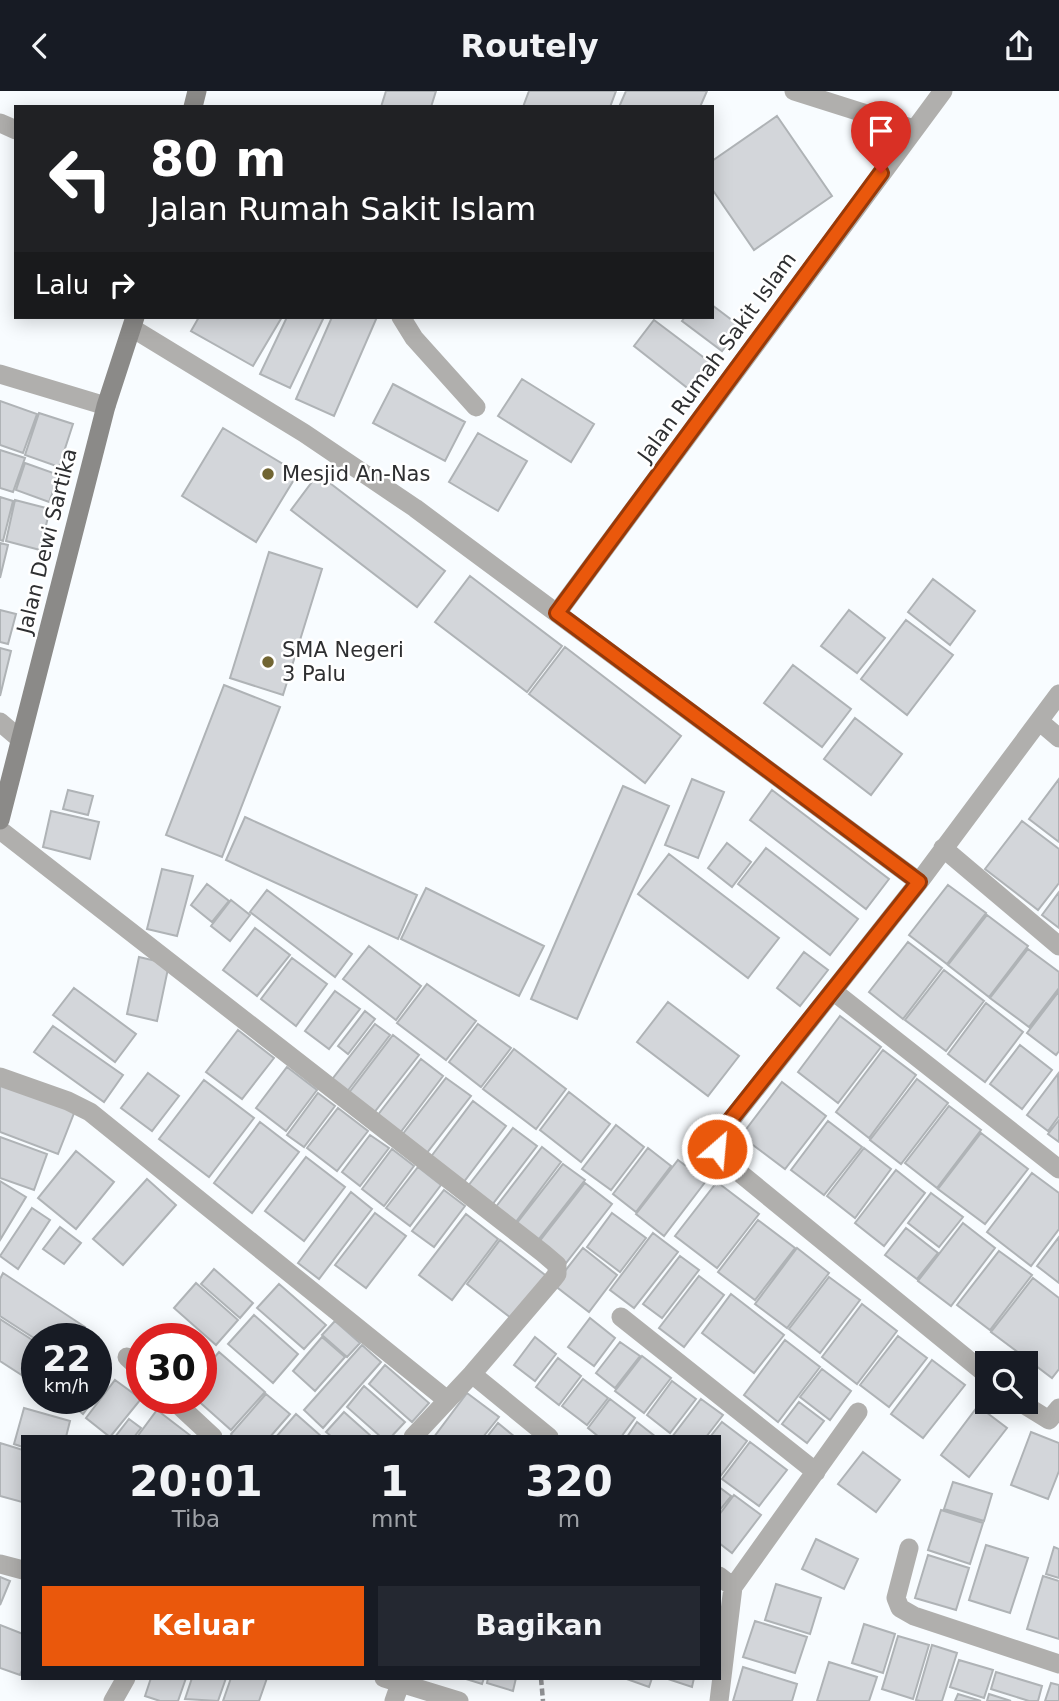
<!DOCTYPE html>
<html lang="id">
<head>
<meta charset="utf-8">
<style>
  body { margin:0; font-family:"DejaVu Sans",sans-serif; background:#242831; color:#f1f3f6; height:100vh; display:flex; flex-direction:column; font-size:26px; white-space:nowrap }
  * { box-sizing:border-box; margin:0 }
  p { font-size:23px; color:#9ea1a6 }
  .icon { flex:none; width:38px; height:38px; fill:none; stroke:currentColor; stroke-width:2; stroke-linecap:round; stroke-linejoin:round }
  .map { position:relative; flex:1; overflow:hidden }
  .details { position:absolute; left:21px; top:1344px; width:700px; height:245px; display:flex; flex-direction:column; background:#171b24; border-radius:0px; box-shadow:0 4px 18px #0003 }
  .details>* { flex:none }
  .banner { position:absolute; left:14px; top:14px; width:700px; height:214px; border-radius:0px; box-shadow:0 4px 18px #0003; background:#202124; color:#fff; overflow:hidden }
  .buttons { position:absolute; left:975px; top:1260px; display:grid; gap:14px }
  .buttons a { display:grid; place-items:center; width:63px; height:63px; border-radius:0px; background:#171b24; box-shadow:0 4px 18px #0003; font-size:35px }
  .speed { position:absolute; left:21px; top:1232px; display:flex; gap:14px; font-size:35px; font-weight:700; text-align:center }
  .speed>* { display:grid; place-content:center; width:91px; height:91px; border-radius:50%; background:#171b24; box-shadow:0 4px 18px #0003; line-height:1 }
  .speed small { font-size:18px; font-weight:400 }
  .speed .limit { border:10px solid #d22; background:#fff; color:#111 }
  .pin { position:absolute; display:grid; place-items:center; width:60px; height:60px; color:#fff; margin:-72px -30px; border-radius:50% 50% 50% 0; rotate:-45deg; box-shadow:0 0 7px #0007 }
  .pin .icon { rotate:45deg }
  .me { position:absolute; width:77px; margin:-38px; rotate:27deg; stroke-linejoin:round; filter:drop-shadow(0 0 5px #0008) }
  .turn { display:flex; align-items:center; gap:24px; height:147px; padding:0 21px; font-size:32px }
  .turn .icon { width:91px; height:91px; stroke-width:2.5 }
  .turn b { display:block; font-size:49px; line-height:60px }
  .then { display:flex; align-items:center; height:66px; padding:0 21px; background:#0003; gap:14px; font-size:26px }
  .eta { display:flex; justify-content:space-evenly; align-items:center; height:119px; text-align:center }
  .eta b { font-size:42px; font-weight:700; line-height:49px }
  .cta { display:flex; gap:14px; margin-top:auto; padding:14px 21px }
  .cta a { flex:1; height:80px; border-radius:0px; background:#ea580c; color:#fff; font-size:28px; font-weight:700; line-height:80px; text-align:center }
  .cta a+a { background:#242831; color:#f1f3f6 }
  header { display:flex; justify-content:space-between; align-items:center; height:91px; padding:0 21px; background:#171b24; font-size:32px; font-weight:700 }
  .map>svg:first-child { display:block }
</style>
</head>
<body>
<header><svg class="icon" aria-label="back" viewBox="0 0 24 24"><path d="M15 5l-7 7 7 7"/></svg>Routely<svg class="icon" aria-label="share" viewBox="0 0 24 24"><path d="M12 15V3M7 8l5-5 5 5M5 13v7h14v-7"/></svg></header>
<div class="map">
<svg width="1059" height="1610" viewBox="0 0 1059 1610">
  <rect width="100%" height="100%" fill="#f8fcff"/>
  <!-- building -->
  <path fill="#d3d6da" stroke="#afb3b6" stroke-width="2" d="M 386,0 L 436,0 L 431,16 L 381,16 Z
    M 529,0 L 616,0 L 610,16 L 523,16 Z
    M 626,0 L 707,0 L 700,16 L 619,16 Z
    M 777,25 L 832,105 L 754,159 L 712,98 L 712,70 Z
    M 712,214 L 741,236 L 722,260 L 682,230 L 685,226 L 712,226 Z
    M 199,226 L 282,226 L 253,275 L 191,240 Z
    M 287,226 L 324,226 L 290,297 L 260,283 Z
    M 332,226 L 377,226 L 334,325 L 296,308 Z
    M 654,229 L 711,272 L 690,299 L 634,255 Z
    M 522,288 L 594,333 L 571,371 L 498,325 Z
    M 393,293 L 465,331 L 445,370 L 373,332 Z
    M 0,310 L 37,323 L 23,362 L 0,354 Z
    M 39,322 L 73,333 L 59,376 L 25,364 Z
    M 223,337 L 298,382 L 256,451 L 182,405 Z
    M 478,342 L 527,370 L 498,420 L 449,391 Z
    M 0,359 L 25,367 L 13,401 L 0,397 Z
    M 25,372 L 59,384 L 49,411 L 16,399 Z
    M 318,383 L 445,480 L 417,516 L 291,419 Z
    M 0,406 L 13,410 L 3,450 L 0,449 Z
    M 15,409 L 50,418 L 40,459 L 6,450 Z
    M 0,452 L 8,454 L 0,487 Z
    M 269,461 L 322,478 L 283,604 L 230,587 Z
    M 470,485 L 562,555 L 527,601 L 435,531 Z
    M 933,488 L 975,520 L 950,554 L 908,521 Z
    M 0,519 L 16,523 L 8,553 L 0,551 Z
    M 849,519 L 885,547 L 857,582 L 821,555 Z
    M 906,529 L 953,564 L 907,624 L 861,588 Z
    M 565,556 L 681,645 L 645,692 L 529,603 Z
    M 0,557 L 11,560 L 0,605 Z
    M 793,574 L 851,618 L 822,656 L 764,612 Z
    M 224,594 L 280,616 L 222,766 L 166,744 Z
    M 855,627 L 902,663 L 871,704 L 824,668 Z
    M 692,688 L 724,701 L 698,767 L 665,754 Z
    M 1059,688 L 1059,751 L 1029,728 Z
    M 623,695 L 669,715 L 577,928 L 531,908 Z
    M 68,699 L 93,705 L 88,724 L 63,718 Z
    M 772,699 L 889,788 L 866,818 L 750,729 Z
    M 51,720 L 99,731 L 90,768 L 43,756 Z
    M 245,726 L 417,804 L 398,848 L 226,769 Z
    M 1022,730 L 1059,758 L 1059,792 L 1038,819 L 985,778 Z
    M 727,752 L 751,771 L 732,796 L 708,777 Z
    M 766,757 L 858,828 L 830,864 L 738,793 Z
    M 669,763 L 779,847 L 748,887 L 638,803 Z
    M 162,778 L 193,785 L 177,845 L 147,838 Z
    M 207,793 L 229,810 L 212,831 L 191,814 Z
    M 948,794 L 986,822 L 947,873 L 909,844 Z
    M 426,797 L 544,855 L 519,905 L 401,848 Z
    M 267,799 L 352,863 L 335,886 L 250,821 Z
    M 1059,801 L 1059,837 L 1042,824 Z
    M 231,809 L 250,824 L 230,850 L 211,835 Z
    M 987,824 L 1028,855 L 989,906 L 948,874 Z
    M 255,837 L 290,864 L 257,905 L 223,879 Z
    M 908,851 L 942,877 L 903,928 L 869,901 Z
    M 369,855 L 421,895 L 396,929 L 343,888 Z
    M 1028,858 L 1059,881 L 1059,897 L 1029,936 L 990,907 Z
    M 804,861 L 828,879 L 800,915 L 777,897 Z
    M 139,866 L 169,873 L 157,930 L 127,923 Z
    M 292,867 L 327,893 L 296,935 L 261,908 Z
    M 944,879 L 984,910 L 946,960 L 905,929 Z
    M 427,893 L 476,930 L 446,969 L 397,932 Z
    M 74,897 L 136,943 L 115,971 L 53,924 Z
    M 335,900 L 360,918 L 329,958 L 305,940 Z
    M 1059,900 L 1059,960 L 1056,964 L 1027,942 Z
    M 668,911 L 739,965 L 708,1005 L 637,951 Z
    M 986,912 L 1023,941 L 985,991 L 948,963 Z
    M 365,920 L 375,928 L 348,963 L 338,955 Z
    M 840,925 L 881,956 L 838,1012 L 798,981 Z
    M 375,933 L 390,944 L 346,1002 L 330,991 Z
    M 478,933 L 511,957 L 481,996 L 449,971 Z
    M 53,935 L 123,984 L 104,1011 L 34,961 Z
    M 238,939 L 274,967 L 242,1008 L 206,981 Z
    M 393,944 L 419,964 L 373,1023 L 348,1003 Z
    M 1020,954 L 1052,979 L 1022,1018 L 990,993 Z
    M 514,958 L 566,998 L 536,1038 L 483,998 Z
    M 883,959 L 916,984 L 869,1047 L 836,1021 Z
    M 421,968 L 443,985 L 400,1042 L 377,1025 Z
    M 287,976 L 317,999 L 286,1040 L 256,1017 Z
    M 148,982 L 179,1005 L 152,1040 L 121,1017 Z
    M 1058,983 L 1059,1025 L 1048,1040 L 1027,1024 Z
    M 446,987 L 471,1005 L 426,1063 L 402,1044 Z
    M 0,988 L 76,1017 L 58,1063 L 0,1041 Z
    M 917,988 L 948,1012 L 901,1073 L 870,1049 Z
    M 204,989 L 254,1027 L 209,1086 L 159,1048 Z
    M 782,991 L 826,1025 L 785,1078 L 741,1045 Z
    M 569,1001 L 610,1033 L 581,1071 L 540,1039 Z
    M 318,1002 L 335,1015 L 304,1056 L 287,1044 Z
    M 473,1010 L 506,1035 L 463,1092 L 430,1067 Z
    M 949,1015 L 981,1039 L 937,1097 L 905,1072 Z
    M 338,1017 L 368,1040 L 337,1080 L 307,1057 Z
    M 1059,1029 L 1059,1051 L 1048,1043 Z
    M 828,1030 L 862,1056 L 824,1104 L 791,1079 Z
    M 260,1031 L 299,1061 L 252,1122 L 214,1092 Z
    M 616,1034 L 644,1056 L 611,1099 L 582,1078 Z
    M 513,1037 L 537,1055 L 492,1114 L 468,1095 Z
    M 981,1042 L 1028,1078 L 985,1133 L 938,1098 Z
    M 370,1044 L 389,1057 L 360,1095 L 342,1081 Z
    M 0,1046 L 47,1063 L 34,1099 L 0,1087 Z
    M 542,1056 L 561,1071 L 515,1132 L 495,1117 Z
    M 648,1057 L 671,1075 L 636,1121 L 613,1103 Z
    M 864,1057 L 891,1078 L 855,1127 L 827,1105 Z
    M 392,1058 L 414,1075 L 384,1115 L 362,1098 Z
    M 76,1060 L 114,1091 L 76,1138 L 38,1107 Z
    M 306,1066 L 345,1096 L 304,1150 L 265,1120 Z
    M 678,1069 L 706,1090 L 664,1145 L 636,1123 Z
    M 563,1073 L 585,1089 L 538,1149 L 517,1132 Z
    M 418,1076 L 441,1094 L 410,1135 L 386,1117 Z
    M 896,1079 L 925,1102 L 884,1155 L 855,1132 Z
    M 1032,1082 L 1059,1102 L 1059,1138 L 1031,1175 L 987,1141 Z
    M 147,1088 L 176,1114 L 123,1174 L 93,1148 Z
    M 0,1090 L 26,1106 L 0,1149 Z
    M 717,1091 L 759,1123 L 717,1177 L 675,1145 Z
    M 585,1092 L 612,1113 L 566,1172 L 539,1151 Z
    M 444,1099 L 465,1115 L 434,1156 L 412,1140 Z
    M 351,1101 L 372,1118 L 319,1188 L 298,1172 Z
    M 931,1102 L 963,1126 L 939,1156 L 908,1132 Z
    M 32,1117 L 50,1129 L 18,1178 L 0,1165 Z
    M 375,1122 L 406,1145 L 366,1197 L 335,1174 Z
    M 612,1122 L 646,1147 L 620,1181 L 587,1156 Z
    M 466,1123 L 498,1148 L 452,1209 L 419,1184 Z
    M 758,1129 L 795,1157 L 755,1209 L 718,1181 Z
    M 963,1132 L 995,1157 L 951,1215 L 918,1190 Z
    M 60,1136 L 81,1152 L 64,1173 L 43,1158 Z
    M 906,1137 L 938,1162 L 917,1188 L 885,1164 Z
    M 653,1142 L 678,1161 L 634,1217 L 610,1199 Z
    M 1059,1146 L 1059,1192 L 1037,1175 Z
    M 500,1149 L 549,1187 L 516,1231 L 467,1193 Z
    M 583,1157 L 617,1184 L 589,1221 L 554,1194 Z
    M 797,1157 L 829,1182 L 787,1237 L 755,1213 Z
    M 999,1160 L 1032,1184 L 990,1239 L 957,1214 Z
    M 680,1165 L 699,1179 L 662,1227 L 643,1213 Z
    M 214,1178 L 253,1212 L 240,1227 L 201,1193 Z
    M 3,1182 L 85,1236 L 78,1248 L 37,1249 L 0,1225 L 0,1188 Z
    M 699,1185 L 724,1204 L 684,1256 L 659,1237 Z
    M 829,1186 L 860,1209 L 820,1262 L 789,1238 Z
    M 1033,1187 L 1059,1207 L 1059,1278 L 1052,1287 L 991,1241 Z
    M 196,1192 L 238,1229 L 216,1254 L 174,1217 Z
    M 279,1193 L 326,1234 L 304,1258 L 257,1217 Z
    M 731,1203 L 784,1244 L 754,1282 L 702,1242 Z
    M 862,1213 L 897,1240 L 857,1293 L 822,1266 Z
    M 254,1224 L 298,1263 L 273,1292 L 228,1253 Z
    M 590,1227 L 615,1247 L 594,1275 L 568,1256 Z
    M 0,1228 L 37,1252 L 37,1294 L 0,1270 Z
    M 335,1230 L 360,1252 L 347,1266 L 322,1244 Z
    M 898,1245 L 927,1267 L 889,1316 L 860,1294 Z
    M 322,1246 L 345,1266 L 315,1300 L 293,1280 Z
    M 535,1246 L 556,1263 L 535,1290 L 514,1274 Z
    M 785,1249 L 820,1276 L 778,1331 L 744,1304 Z
    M 620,1251 L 640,1265 L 615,1297 L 596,1282 Z
    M 362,1254 L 381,1271 L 323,1337 L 304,1319 Z
    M 219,1261 L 265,1301 L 231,1339 L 195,1307 L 201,1307 L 201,1282 Z
    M 642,1265 L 671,1287 L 644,1322 L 615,1300 Z
    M 558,1267 L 581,1285 L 559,1314 L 536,1296 Z
    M 932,1269 L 965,1294 L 923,1347 L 891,1323 Z
    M 385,1274 L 429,1312 L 412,1331 L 369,1293 Z
    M 822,1278 L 851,1300 L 830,1329 L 800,1306 Z
    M 96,1280 L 109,1289 L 96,1306 Z
    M 583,1288 L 608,1307 L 587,1334 L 562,1315 Z
    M 115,1289 L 141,1308 L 110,1346 L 86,1327 Z
    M 672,1290 L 696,1308 L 670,1342 L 647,1324 Z
    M 364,1295 L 405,1331 L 391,1346 L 381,1346 L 347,1316 Z
    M 467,1302 L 499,1326 L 483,1346 L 434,1346 Z
    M 266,1303 L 290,1323 L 270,1346 L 233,1346 L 231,1343 Z
    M 64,1307 L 95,1307 L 83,1323 Z
    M 610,1308 L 635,1327 L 621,1346 L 599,1346 L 588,1337 Z
    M 701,1308 L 723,1324 L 706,1346 L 672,1346 Z
    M 799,1311 L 824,1330 L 807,1352 L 782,1333 Z
    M 978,1315 L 1007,1337 L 969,1386 L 941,1364 Z
    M 24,1317 L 70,1330 L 66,1346 L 23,1346 L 23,1356 L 14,1353 Z
    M 157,1319 L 191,1345 L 190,1346 L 137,1346 Z
    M 344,1321 L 372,1346 L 332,1346 L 326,1341 Z
    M 296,1323 L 322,1346 L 276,1346 Z
    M 129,1328 L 141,1337 L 134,1346 L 115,1346 Z
    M 637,1331 L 656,1346 L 627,1346 Z
    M 722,1331 L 747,1350 L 719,1387 L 719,1346 L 710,1346 Z
    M 498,1332 L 515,1346 L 487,1346 Z
    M 1031,1341 L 1059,1352 L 1059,1380 L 1048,1408 L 1011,1394 Z
    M 750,1351 L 787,1379 L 759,1415 L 722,1388 Z
    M 0,1352 L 23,1359 L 22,1411 L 0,1405 Z
    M 863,1361 L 900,1389 L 876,1421 L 838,1393 Z
    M 953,1391 L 992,1403 L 984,1430 L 944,1418 Z
    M 719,1396 L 731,1405 L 719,1420 Z
    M 734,1404 L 761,1424 L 732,1462 L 719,1452 L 719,1424 Z
    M 941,1419 L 983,1432 L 970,1473 L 928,1459 Z
    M 816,1448 L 858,1468 L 844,1498 L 802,1478 Z
    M 986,1454 L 1028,1467 L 1010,1522 L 969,1509 Z
    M 1054,1456 L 1059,1458 L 1059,1487 L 1046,1483 Z
    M 928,1464 L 969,1477 L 956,1519 L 915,1507 Z
    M 1043,1485 L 1059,1490 L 1059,1548 L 1027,1538 Z
    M 0,1486 L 10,1490 L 0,1514 Z
    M 776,1493 L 821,1507 L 810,1543 L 765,1529 Z
    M 755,1530 L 807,1546 L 795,1582 L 743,1566 Z
    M 864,1533 L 895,1543 L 883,1582 L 852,1572 Z
    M 0,1534 L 23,1543 L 23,1577 L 20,1584 L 0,1577 Z
    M 898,1545 L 929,1554 L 913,1608 L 882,1598 Z
    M 932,1554 L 957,1562 L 942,1610 L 920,1610 L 916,1609 Z
    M 959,1569 L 993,1579 L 984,1607 L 950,1596 Z
    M 829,1571 L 877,1586 L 869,1610 L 817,1610 Z
    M 743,1576 L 797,1593 L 792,1610 L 733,1610 Z
    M 996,1581 L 1042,1595 L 1038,1610 L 1029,1610 L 991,1598 Z
    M 151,1587 L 186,1587 L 178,1610 L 160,1610 L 145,1605 Z
    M 192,1587 L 226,1587 L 218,1610 L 185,1608 Z
    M 231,1587 L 267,1587 L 259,1610 L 223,1610 Z
    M 463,1587 L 484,1587 L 482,1593 Z
    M 488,1587 L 516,1587 L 513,1600 L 487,1592 Z
    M 624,1587 L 652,1587 L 649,1596 Z
    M 665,1587 L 694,1587 L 692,1596 Z
    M 1051,1592 L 1059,1594 L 1059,1610 L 1045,1610 Z
    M 958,1603 L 981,1610 L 955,1610 Z
    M 989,1603 L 1011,1610 L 987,1610 Z"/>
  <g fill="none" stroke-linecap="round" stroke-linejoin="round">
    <!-- path -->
    <path stroke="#919396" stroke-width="4.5" stroke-dasharray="7 3.5" stroke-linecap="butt" d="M 541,1587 L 543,1610"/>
    <!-- minor -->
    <path stroke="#b0afad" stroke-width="19" d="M 794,0 L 914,38
      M 0,32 L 16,39
      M 401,226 L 414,247 L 476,316
      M 132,237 L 304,342 L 415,417 L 919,791
      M 0,283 L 106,315
      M 557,522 L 943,0
      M 1039,630 L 1059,647
      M 0,631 L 20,648
      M 0,739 L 543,1162 L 557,1174 L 557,1183 L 554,1187 L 472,1283 L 413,1346
      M 943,757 L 1059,855
      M 833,900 L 1059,1078
      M 0,986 L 68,1010 L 90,1021 L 447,1309
      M 621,1226 L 816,1381
      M 127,1266 L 142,1280
      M 472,1283 L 549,1346
      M 987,1284 L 730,1074 C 718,1063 716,1058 720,1043 L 919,791 L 1059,603
      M 171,1307 L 213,1346
      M 1020,1311 L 1049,1329 L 1059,1317
      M 909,1457 L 896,1507 L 900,1517 L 914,1525 L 1059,1573
      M 719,1485 L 733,1496
      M 113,1610 L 126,1587
      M 394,1610 L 400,1593
      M 719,1610 L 733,1496 L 858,1321"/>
    <!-- tertiary -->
    <path stroke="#b0afad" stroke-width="19" d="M 0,1473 L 23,1479
      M 384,1587 L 459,1610"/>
    <!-- secondary -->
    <path stroke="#8b8a88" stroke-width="19" d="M 193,16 L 197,0
      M 0,729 L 106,315 L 135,226"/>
  </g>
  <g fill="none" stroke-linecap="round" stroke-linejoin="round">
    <!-- route casing -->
    <g stroke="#983908" stroke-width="18">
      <path id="route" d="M 717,1058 L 720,1042 L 919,791 L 557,522 L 881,82"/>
    </g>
    <!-- route -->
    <use href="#route" stroke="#ea580c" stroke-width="12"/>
  </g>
  <!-- markers -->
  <g fill="#716532" stroke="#fff" stroke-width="2.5">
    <circle cx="268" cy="383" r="7"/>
    <circle cx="268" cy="571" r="7"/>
  </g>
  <g text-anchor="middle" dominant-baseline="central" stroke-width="5" stroke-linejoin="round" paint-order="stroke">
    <!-- street labels -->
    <g font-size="21" fill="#2e2f31" stroke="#fff">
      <text transform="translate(717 266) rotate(-54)">Jalan Rumah Sakit Islam</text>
      <text transform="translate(47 450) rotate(-76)">Jalan Dewi Sartika</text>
    </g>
    <!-- poi labels -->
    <g font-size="21" fill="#2e2f31" stroke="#fff" text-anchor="start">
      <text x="282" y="383">Mesjid An-Nas</text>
      <text x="282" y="559">SMA Negeri<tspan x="282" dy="24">3 Palu</tspan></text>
    </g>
  </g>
</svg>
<div class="buttons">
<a><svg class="icon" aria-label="search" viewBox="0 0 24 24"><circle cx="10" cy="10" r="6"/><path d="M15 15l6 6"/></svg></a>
</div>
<div class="speed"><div>22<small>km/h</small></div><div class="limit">30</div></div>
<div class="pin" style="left:881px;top:82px;background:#d93025"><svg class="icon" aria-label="arrive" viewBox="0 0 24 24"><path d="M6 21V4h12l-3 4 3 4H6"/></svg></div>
<svg class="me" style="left:717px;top:1058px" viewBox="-20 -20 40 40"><circle r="17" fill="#ea580c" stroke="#fff" stroke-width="3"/><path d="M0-11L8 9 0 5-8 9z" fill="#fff"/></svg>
<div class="banner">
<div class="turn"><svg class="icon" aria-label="left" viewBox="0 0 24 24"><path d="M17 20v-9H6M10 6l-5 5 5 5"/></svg><div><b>80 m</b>Jalan Rumah Sakit Islam</div></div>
<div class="then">Lalu<svg class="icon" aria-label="right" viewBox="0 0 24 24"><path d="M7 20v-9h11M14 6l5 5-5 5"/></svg></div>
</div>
<section class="details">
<div class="eta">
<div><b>20:01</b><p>Tiba</p></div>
<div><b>1</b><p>mnt</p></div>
<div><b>320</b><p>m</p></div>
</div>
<div class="cta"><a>Keluar</a><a>Bagikan</a></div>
</section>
</div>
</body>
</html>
